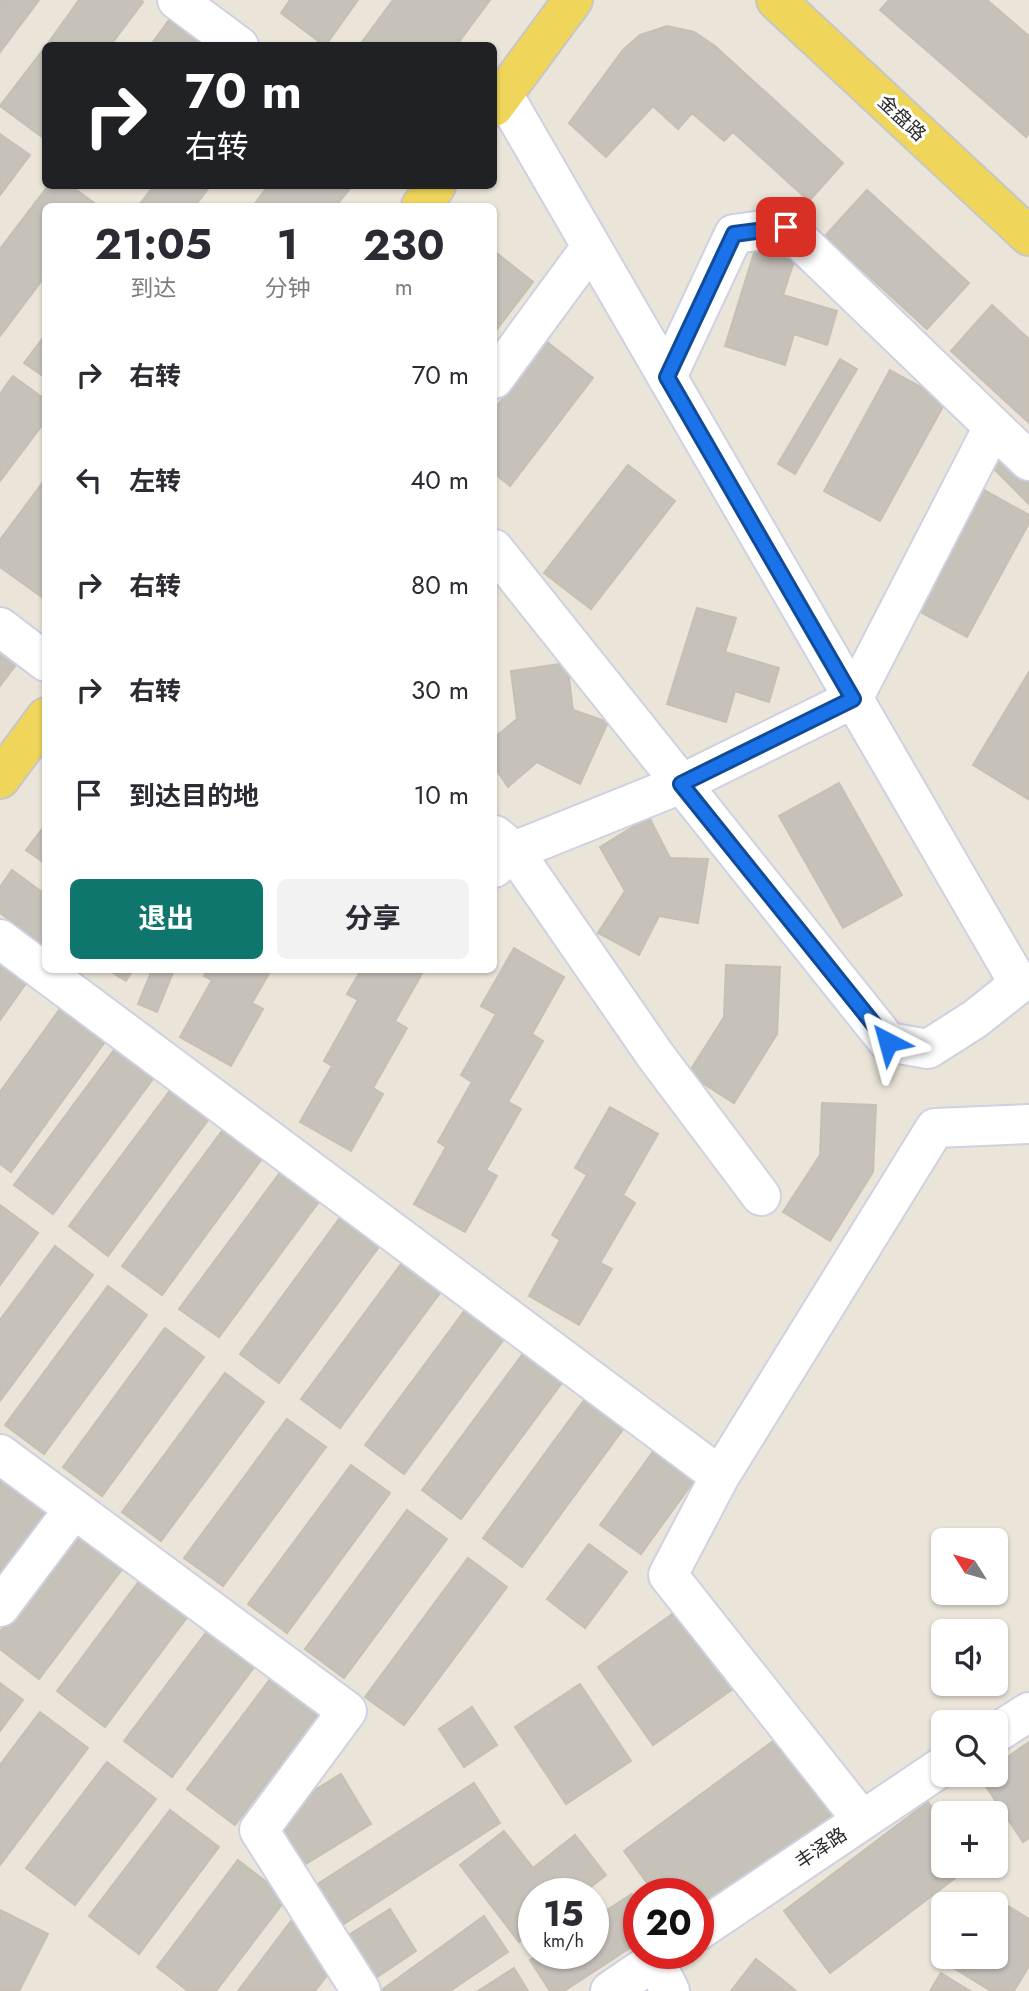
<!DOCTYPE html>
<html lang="zh">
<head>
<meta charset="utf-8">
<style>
  body { margin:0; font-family:Jost,"Noto Sans SC",sans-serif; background:#f2f2f3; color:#2b2b33; height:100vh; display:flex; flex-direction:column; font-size:26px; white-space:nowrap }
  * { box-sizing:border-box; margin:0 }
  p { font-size:23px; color:#7c7c81 }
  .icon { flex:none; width:38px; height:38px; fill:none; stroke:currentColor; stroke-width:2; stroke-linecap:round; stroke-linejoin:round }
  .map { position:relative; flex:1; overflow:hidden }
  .details { position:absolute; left:42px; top:203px; width:455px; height:770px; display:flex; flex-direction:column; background:#fff; border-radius:10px; box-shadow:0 2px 5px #0004 }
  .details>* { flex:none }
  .guide { position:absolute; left:42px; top:42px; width:455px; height:147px; border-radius:10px; box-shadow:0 2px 5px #0004; background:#202124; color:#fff; overflow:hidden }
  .needle { width:46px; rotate:307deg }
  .controls { position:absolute; left:931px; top:1528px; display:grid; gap:14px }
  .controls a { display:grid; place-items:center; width:77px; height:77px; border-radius:10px; background:#fff; box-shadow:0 2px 5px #0004; font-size:35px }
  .speed { position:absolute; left:518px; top:1878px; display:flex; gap:14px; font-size:35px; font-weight:700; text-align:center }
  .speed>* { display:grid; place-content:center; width:91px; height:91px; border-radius:50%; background:#fff; box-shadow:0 2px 5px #0004; line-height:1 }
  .speed small { font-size:18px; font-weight:400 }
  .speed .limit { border:10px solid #d22; background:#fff; color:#111 }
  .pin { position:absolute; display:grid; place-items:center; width:60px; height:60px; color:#fff; margin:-30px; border-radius:14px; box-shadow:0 4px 10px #0006 }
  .me { position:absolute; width:77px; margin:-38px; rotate:321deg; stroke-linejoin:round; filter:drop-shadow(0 0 5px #0008) }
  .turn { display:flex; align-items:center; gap:24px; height:147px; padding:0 28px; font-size:32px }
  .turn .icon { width:91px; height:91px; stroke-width:2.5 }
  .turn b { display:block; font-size:49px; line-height:60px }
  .eta { display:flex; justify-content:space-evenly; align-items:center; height:119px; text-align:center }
  .eta b { font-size:42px; font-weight:700; line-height:49px }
  .cta { display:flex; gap:14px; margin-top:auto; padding:14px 28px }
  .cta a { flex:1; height:80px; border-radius:10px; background:#0f766e; color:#fff; font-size:28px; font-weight:700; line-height:80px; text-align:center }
  .cta a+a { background:#f2f2f3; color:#2b2b33 }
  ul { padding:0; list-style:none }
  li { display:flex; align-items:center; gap:21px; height:105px; padding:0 28px }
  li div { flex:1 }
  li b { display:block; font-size:26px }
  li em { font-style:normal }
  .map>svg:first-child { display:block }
</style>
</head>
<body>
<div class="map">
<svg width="1029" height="1991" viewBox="0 0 1029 1991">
  <rect width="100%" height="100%" fill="#ebe4d9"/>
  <!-- building -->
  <path fill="#c6c1b9" stroke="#c5c0b3" stroke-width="2" d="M 0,0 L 39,0 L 0,52 Z
    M 79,0 L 141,0 L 143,2 L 110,46 L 46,46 Z
    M 290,0 L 358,0 L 325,46 L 281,13 Z
    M 393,0 L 490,0 L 456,46 L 359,46 Z
    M 889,0 L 987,0 L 1029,36 L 1029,133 L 1026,137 L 880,10 Z
    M 169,20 L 203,46 L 150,46 Z
    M 667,26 L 694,32 L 715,46 L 843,163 L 809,201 L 733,132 L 724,141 L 692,113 L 678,129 L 653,106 L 606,157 L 569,123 L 623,50 L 640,35 Z
    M 46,46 L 46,133 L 42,137 L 0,106 Z
    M 0,134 L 30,155 L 0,195 Z
    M 48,186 L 71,186 L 97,205 L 46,206 L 46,275 L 0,336 L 0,249 Z
    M 154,186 L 210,186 L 195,206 L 138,206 Z
    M 268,186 L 352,186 L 336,206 L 253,206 Z
    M 867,190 L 969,283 L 927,329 L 825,236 Z
    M 755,250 L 794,261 L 783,295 L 837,311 L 827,345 L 794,334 L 785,365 L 725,346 Z
    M 494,251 L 533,282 L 494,333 Z
    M 992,305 L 1029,339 L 1029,423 L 951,351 Z
    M 46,334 L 46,378 L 24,363 Z
    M 546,341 L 593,378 L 510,486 L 494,473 L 494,410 Z
    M 840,359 L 857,369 L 795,474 L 778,464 Z
    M 890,370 L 946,401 L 880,521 L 824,491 Z
    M 13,376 L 46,400 L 46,420 L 0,481 L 0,394 Z
    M 1004,451 L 1029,475 L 1029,504 L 990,465 Z
    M 628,465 L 675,501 L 591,609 L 544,573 Z
    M 46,478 L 46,600 L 0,567 L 0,540 Z
    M 977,486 L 1029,515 L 1029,523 L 967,637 L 911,607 Z
    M 697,608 L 736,618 L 725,652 L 779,668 L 769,702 L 735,691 L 726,722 L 667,704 Z
    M 0,649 L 18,662 L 0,686 Z
    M 567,663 L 573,710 L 608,722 L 580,784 L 537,762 L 508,787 L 494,766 L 494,738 L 517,719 L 511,671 Z
    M 1029,672 L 1029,797 L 1028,799 L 973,765 Z
    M 839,783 L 902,895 L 843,928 L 779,816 Z
    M 649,817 L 670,858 L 708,859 L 698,923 L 659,916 L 639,955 L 598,933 L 625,891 L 600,847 Z
    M 46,824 L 46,864 L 26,850 Z
    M 12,870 L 46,895 L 46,946 L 0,913 L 0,887 Z
    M 514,948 L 564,977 L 532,1034 L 543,1041 L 508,1102 L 521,1109 L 486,1170 L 497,1176 L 465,1232 L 414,1204 L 446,1147 L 438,1142 L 472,1082 L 461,1075 L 496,1014 L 481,1006 Z
    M 0,962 L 27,982 L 0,1020 Z
    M 726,965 L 780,967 L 777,1034 L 734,1103 L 688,1074 L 724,1017 Z
    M 108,970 L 133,970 L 126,981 Z
    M 152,970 L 174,970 L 157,1012 L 138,1004 Z
    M 207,970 L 271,970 L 252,1003 L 263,1009 L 231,1066 L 180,1037 L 212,980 L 204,976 Z
    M 361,970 L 424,970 L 395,1021 L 407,1028 L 373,1088 L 383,1094 L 351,1151 L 300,1122 L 332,1066 L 324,1061 L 358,1000 L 347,994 Z
    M 62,1006 L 107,1039 L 11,1172 L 0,1164 L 0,1092 Z
    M 117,1046 L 156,1075 L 53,1214 L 14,1185 Z
    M 172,1088 L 211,1116 L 108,1256 L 69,1226 Z
    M 822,1103 L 876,1105 L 873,1172 L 830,1241 L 783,1212 L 820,1155 Z
    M 610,1107 L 658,1134 L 623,1195 L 635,1203 L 600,1263 L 612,1269 L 579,1325 L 529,1296 L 560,1240 L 552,1235 L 587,1175 L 575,1168 Z
    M 225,1127 L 264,1156 L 162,1295 L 122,1266 Z
    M 282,1170 L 321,1199 L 219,1337 L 179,1309 Z
    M 0,1205 L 38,1233 L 0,1285 Z
    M 342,1215 L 381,1244 L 279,1383 L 240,1354 Z
    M 55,1246 L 93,1275 L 0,1401 L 0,1320 Z
    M 404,1260 L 443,1289 L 340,1428 L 301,1399 Z
    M 108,1286 L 147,1315 L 44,1454 L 5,1425 Z
    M 468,1306 L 507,1335 L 404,1474 L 365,1445 Z
    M 165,1328 L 204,1357 L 102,1496 L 63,1467 Z
    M 525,1351 L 564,1380 L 461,1519 L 422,1490 Z
    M 225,1373 L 264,1402 L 161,1541 L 122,1512 Z
    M 585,1399 L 624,1428 L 522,1567 L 483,1538 Z
    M 287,1419 L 326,1447 L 223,1586 L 184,1558 Z
    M 655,1449 L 696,1478 L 641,1554 L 600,1525 Z
    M 351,1465 L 390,1493 L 287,1633 L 248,1604 Z
    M 0,1475 L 48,1512 L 0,1576 Z
    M 407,1510 L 447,1539 L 344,1678 L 305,1649 Z
    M 75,1532 L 123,1568 L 39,1679 L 0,1649 L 0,1632 Z
    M 589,1544 L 627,1572 L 585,1628 L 547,1599 Z
    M 468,1558 L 507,1587 L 404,1725 L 365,1697 Z
    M 140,1580 L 188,1616 L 105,1727 L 57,1691 Z
    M 678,1610 L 733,1689 L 653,1745 L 598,1667 Z
    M 208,1630 L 255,1666 L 172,1777 L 124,1741 Z
    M 271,1678 L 318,1714 L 235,1825 L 187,1789 Z
    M 0,1683 L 23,1700 L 0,1731 Z
    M 580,1684 L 631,1761 L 566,1804 L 515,1727 Z
    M 472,1707 L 497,1745 L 464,1767 L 439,1729 Z
    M 40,1712 L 88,1748 L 0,1865 L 0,1765 Z
    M 780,1736 L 835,1812 L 698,1913 L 698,1894 L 655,1894 L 624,1851 Z
    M 1029,1742 L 1029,1838 L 1023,1842 L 979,1776 L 996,1774 L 996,1765 Z
    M 107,1762 L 156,1799 L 75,1905 L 26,1868 Z
    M 341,1774 L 371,1824 L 304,1865 L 274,1815 Z
    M 474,1783 L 500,1823 L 339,1927 L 313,1887 Z
    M 928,1802 L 943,1822 L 943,1866 L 971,1866 L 830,1973 L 784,1911 Z
    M 170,1810 L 219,1847 L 139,1954 L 89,1916 Z
    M 504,1831 L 533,1868 L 575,1835 L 606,1875 L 582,1894 L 534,1894 L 534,1931 L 519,1942 L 460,1865 Z
    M 238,1860 L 287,1898 L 216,1991 L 188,1991 L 157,1967 Z
    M 632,1894 L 639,1905 L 639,1942 L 564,1991 L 550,1991 L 530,1960 L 542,1953 L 593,1953 L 593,1919 Z
    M 990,1895 L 1029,1919 L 1029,1966 L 1014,1991 L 991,1991 L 947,1964 L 952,1956 L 996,1956 L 996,1904 L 984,1904 Z
    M 390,1909 L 416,1951 L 374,1979 L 347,1936 Z
    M 0,1910 L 48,1934 L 19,1991 L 0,1991 Z
    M 484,1916 L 508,1952 L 450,1991 L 384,1991 L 383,1989 Z
    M 291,1921 L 315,1941 L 332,1969 L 315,1991 L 238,1991 Z
    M 756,1959 L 784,1981 L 796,1991 L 731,1991 Z
    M 514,1968 L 528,1991 L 478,1991 Z
    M 941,1973 L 970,1991 L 930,1991 Z"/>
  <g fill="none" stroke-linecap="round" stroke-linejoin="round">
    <!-- minor casing -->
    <g stroke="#cfd1e1" stroke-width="42">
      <path id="minor" d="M 177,0 L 239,46
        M 667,377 L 734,234 L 786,227 L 1029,461
        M 494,379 L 591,247
        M 494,549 L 888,1042 L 928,1049 L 975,1019 L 1019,984 L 503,94
        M 0,627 L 46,662
        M 495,835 L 514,851 L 655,1055 L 761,1196
        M 494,868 L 514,851 L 681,784 L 853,699 L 993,427
        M 0,939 L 720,1476 L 668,1575 L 862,1820
        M 0,1454 L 347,1711 L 259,1830 L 361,1991
        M 720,1476 L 935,1128 L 1029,1124
        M 0,1607 L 74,1509
        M 996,1733 L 1029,1712
        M 698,1931 L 943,1766
        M 655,1961 L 670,1991
        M 610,1991 L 666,1953"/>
    </g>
    <!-- major casing -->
    <g stroke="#c7c7c7" stroke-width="42">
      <path id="major" d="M 776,0 L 1029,236
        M 494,107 L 573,0
        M 421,206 L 436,186
        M 0,779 L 46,717"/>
    </g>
    <!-- minor -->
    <use href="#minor" stroke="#fff" stroke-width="38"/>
    <!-- major -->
    <use href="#major" stroke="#efd559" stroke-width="38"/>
  </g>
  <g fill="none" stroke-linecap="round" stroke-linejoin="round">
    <!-- route casing -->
    <g stroke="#114b97" stroke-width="18">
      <path id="route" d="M 786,227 L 734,234 L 667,377 L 853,699 L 681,784 L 888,1042"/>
    </g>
    <!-- route -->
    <use href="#route" stroke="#1a73e8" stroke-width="12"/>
  </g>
  <g text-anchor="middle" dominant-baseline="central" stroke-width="6" stroke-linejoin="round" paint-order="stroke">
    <!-- street labels -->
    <g font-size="19" fill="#282828" stroke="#fff">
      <text transform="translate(902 118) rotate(43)">金盘路</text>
      <text transform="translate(821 1848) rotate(-34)">丰泽路</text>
    </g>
  </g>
</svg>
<div class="controls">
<a><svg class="needle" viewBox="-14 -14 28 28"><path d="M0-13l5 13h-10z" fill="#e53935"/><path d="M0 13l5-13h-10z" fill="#7c7c81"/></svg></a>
<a><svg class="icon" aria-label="sound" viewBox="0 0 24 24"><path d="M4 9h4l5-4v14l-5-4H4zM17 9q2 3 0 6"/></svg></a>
<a><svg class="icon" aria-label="search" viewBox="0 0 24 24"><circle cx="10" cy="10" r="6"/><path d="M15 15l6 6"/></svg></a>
<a>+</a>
<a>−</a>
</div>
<div class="speed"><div>15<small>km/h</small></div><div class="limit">20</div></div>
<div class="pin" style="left:786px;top:227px;background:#d93025"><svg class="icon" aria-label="arrive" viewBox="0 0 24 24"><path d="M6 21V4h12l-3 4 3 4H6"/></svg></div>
<svg class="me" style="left:888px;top:1042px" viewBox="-20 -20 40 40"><path d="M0-17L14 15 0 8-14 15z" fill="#1a73e8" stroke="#fff" stroke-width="4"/></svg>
<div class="guide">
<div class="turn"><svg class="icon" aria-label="right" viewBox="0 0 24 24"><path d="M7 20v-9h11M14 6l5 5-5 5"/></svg><div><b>70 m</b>右转</div></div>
</div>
<section class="details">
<div class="eta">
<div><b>21:05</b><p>到达</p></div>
<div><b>1</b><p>分钟</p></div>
<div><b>230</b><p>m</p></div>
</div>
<ul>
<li><svg class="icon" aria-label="right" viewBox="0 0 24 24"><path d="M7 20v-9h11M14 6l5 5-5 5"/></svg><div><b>右转</b></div><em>70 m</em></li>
<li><svg class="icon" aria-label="left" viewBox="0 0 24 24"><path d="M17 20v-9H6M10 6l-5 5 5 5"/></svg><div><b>左转</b></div><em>40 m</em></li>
<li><svg class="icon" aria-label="right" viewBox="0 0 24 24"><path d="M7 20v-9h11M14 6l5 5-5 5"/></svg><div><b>右转</b></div><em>80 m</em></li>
<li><svg class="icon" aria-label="right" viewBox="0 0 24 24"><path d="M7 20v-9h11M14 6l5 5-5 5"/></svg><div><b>右转</b></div><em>30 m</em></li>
<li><svg class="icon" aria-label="arrive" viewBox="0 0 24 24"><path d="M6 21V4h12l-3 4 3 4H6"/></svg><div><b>到达目的地</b></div><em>10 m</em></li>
</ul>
<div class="cta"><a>退出</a><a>分享</a></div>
</section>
</div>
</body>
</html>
